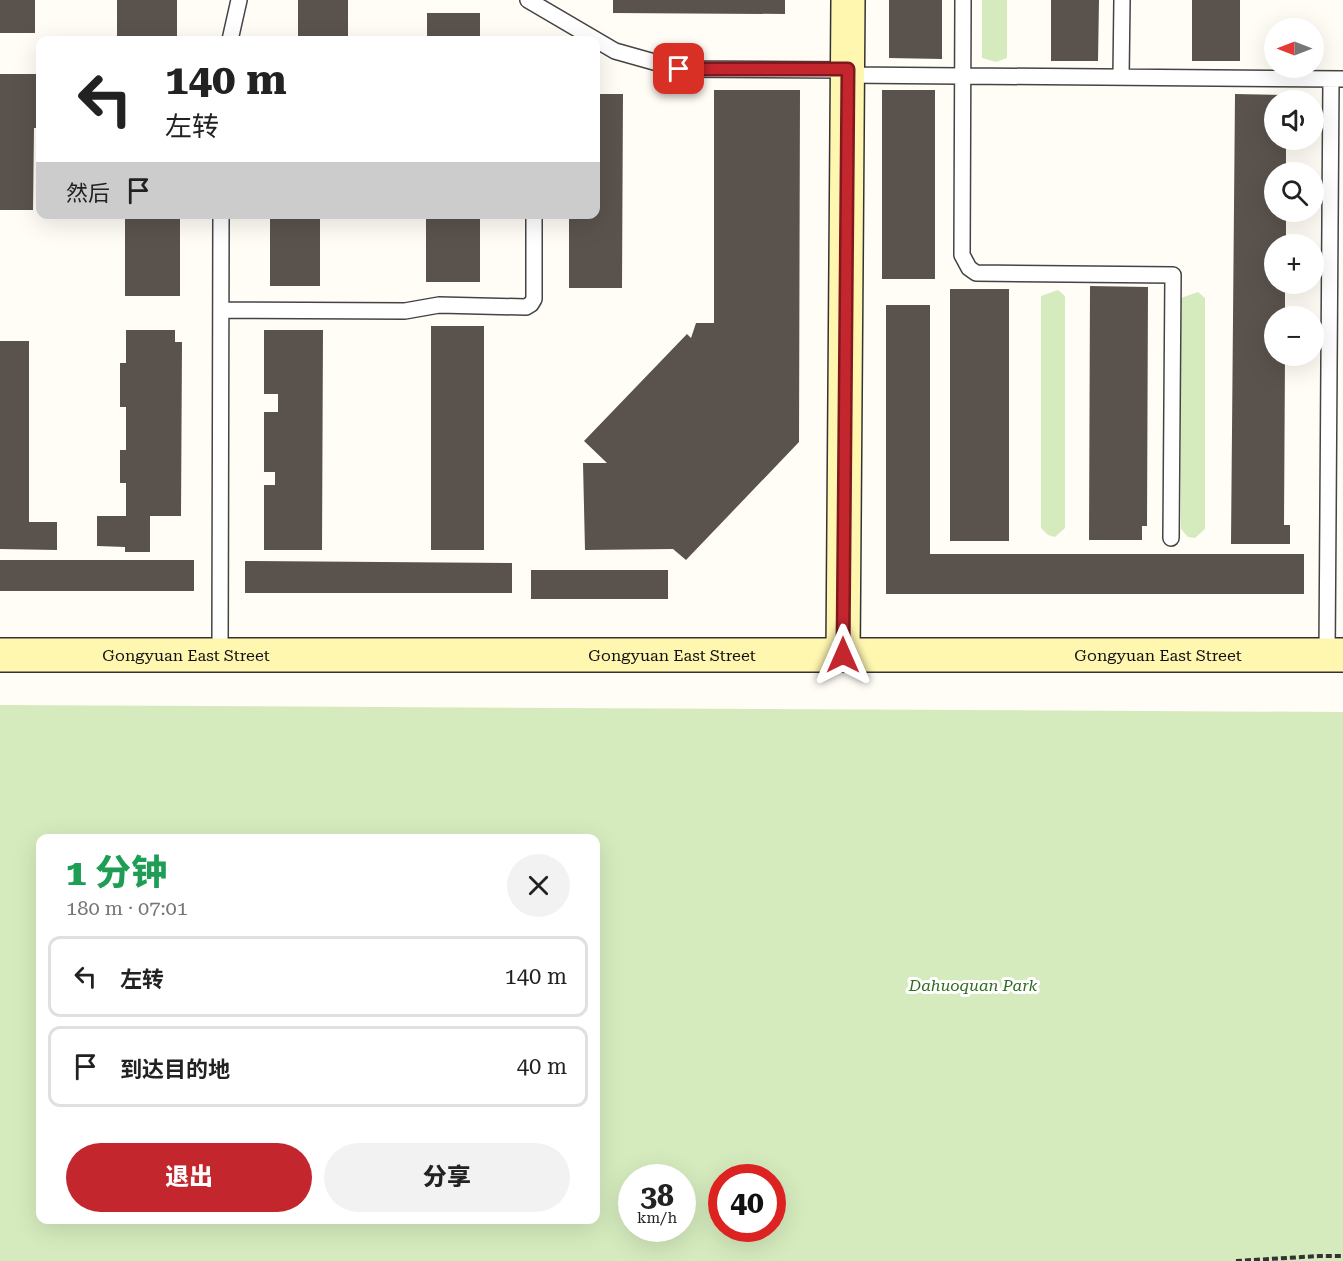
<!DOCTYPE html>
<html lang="zh">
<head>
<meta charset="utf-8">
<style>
  body { margin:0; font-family:"Roboto Serif","Noto Sans SC",serif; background:#f2f2f2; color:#222; height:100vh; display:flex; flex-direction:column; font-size:22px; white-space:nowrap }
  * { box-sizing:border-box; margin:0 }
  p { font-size:20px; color:#767676 }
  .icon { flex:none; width:33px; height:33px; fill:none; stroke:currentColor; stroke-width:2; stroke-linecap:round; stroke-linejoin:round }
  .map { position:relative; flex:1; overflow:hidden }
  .details { position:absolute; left:36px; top:834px; width:564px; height:390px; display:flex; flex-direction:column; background:#fff; border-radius:12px; box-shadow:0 6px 24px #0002 }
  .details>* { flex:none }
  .hud { position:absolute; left:36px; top:36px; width:564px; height:183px; border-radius:12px; box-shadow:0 6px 24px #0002; background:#fff; color:#222; overflow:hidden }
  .needle { width:39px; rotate:270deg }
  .tools { position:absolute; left:1264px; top:18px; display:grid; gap:12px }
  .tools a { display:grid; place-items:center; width:60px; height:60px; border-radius:50%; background:#fff; box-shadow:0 6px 24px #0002; font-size:30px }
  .speed { position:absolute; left:618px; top:1164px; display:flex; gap:12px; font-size:30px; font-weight:700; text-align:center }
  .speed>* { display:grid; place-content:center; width:78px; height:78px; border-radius:50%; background:#fff; box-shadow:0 6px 24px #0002; line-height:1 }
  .speed small { font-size:15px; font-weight:400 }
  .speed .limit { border:9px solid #d22; background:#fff; color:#111 }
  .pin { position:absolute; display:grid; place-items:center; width:51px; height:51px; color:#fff; margin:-26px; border-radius:12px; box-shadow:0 3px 9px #0006 }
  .me { position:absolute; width:66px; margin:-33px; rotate:0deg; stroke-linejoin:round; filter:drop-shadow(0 0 4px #0008) }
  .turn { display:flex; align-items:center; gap:21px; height:126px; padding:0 30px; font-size:27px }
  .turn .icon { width:78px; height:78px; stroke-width:2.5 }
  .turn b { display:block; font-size:42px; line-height:51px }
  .then { display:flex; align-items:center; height:57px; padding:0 30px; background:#0003; gap:12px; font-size:22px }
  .round { display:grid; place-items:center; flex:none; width:63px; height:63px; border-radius:32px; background:#f2f2f2 }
  .head { display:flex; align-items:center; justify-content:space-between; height:102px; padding:0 30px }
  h1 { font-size:36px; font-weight:800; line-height:45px; color:#1e9e55 }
  .button { display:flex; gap:12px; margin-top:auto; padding:12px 30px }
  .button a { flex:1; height:69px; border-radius:36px; background:#c4262e; color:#fff; font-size:24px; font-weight:800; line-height:69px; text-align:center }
  .button a+a { background:#f2f2f2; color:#222 }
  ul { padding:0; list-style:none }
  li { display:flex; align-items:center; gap:18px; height:81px; margin:0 12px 9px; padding:0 18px; border:3px solid #e0e0e0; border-radius:12px }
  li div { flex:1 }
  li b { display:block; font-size:22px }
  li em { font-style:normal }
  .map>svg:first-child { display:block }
</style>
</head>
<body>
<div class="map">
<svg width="1343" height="1261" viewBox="0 0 1343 1261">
  <rect width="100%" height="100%" fill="#fffdf5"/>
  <!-- green -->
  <path fill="#d5ebbd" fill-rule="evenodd" d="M 982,0 L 1007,0 L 1007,58 L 996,62 L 982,58 Z
    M 1058,290 L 1065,296 L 1065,528 L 1055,537 L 1048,535 L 1041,528 L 1041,296 Z
    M 1198,292 L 1205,298 L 1205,529 L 1195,538 L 1188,537 L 1181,529 L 1181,298 Z
    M 0,705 L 1343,712 L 1343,1261 L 0,1261 ZM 40,838 L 596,838 L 596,1220 L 40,1220 ZM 632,1178 L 682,1178 L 682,1228 L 632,1228 ZM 722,1178 L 772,1178 L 772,1228 L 722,1228 Z"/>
  <!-- building -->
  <path fill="#5a524d" d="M 0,0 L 35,0 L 35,33 L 0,33 Z
    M 117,0 L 177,0 L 177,36 L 117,36 Z
    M 298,0 L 348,0 L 348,37 L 333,37 L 333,40 L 298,40 Z
    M 613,0 L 785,0 L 785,14 L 613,13 Z
    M 889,0 L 942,0 L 942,59 L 889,58 Z
    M 1051,0 L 1099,0 L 1098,61 L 1051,61 Z
    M 1192,0 L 1240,0 L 1240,61 L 1192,61 Z
    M 427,13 L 480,13 L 480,40 L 427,40 Z
    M 0,74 L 40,74 L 40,128 L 34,128 L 33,210 L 0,210 Z
    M 714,90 L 800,90 L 799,442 L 686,560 L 673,549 L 585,550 L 583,463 L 607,463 L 584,441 L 687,334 L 691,338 L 696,323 L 714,323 Z
    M 882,90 L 935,90 L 935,279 L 882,279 Z
    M 596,94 L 623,94 L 622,288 L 569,288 L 569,214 L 596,214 Z
    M 1235,94 L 1287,95 L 1287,100 L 1275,100 L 1275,140 L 1286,140 L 1286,172 L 1275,172 L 1275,212 L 1286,212 L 1286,244 L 1275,244 L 1275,284 L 1285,284 L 1285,316 L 1275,316 L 1275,356 L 1285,356 L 1284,525 L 1290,525 L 1290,544 L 1231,544 Z
    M 125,214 L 180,214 L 180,296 L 125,296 Z
    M 270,214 L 320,214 L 320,286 L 270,286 Z
    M 426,214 L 480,214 L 480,282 L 426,282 Z
    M 1090,286 L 1148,287 L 1147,526 L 1142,526 L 1142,540 L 1089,540 Z
    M 950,289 L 1009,289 L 1009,541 L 950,541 Z
    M 886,305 L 930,305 L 930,554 L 1304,554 L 1304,594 L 886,594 Z
    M 431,326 L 484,326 L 484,550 L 431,550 Z
    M 126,330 L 175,330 L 175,342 L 182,342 L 181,516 L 150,516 L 150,552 L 125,552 L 125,547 L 97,546 L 97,516 L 126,516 L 126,483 L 120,483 L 120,450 L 126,450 L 126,407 L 120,407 L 120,363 L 126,363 Z
    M 264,330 L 323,330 L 322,550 L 264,550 L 264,485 L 275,485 L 275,472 L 264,472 L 264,412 L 278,412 L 278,394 L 264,394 Z
    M 0,341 L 29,341 L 29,522 L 57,522 L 57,550 L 0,549 Z
    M 0,560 L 194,560 L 194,591 L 0,591 Z
    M 245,561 L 512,563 L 512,593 L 245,593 Z
    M 531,570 L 668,570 L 668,599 L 531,599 Z"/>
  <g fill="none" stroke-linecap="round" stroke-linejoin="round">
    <!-- lane casing -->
    <g stroke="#444" stroke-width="18">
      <path id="lane" d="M 528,0 L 615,51 L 679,69 L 847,70
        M 963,0 L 962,255 L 969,268 L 976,273 L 1173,275 L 1171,538
        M 230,40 L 239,0
        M 847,75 L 1343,79
        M 1121,77 L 1122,0
        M 221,310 L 405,311 L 439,305 L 526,307 L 531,304 L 534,299 L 534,214
        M 220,655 L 221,214
        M 1327,655 L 1331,79"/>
    </g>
    <!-- secondary casing -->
    <g stroke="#333" stroke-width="36">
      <g id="secondary">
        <path id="s1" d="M 0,655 L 1343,655"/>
        <path d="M 843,655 L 848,0"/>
      </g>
    </g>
    <!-- path -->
    <path stroke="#333" stroke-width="4" stroke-dasharray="6 3" stroke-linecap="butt" d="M 1236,1261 L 1319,1256 L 1343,1256"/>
    <!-- lane -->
    <use href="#lane" stroke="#fff" stroke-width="15"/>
    <!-- secondary -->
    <use href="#secondary" stroke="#fff6b0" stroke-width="33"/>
  </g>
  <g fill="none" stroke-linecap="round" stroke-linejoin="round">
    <!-- route casing -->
    <g stroke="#7f191e" stroke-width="15">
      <path id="route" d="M 679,69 L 848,69 L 843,655"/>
    </g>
    <!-- route -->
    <use href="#route" stroke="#c4262e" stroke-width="10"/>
  </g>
  <g text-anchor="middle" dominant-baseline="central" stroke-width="6" stroke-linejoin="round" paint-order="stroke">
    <!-- street labels -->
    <g font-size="16" fill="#111" stroke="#fff">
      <text stroke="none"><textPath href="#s1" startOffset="186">Gongyuan East Street</textPath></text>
      <text stroke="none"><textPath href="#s1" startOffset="672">Gongyuan East Street</textPath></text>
      <text stroke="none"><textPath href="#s1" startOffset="1158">Gongyuan East Street</textPath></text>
    </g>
    <!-- park labels -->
    <g font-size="16" font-style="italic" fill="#2f6b1f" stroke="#fff">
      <text x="973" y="985">Dahuoquan Park</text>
    </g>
  </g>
</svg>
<div class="tools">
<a><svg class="needle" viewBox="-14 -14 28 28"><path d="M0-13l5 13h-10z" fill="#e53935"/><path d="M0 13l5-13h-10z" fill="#767676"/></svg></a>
<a><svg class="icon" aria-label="sound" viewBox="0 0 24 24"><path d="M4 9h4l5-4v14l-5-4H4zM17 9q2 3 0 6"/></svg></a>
<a><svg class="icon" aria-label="search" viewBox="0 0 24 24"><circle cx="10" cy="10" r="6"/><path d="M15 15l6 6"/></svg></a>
<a>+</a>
<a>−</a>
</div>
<div class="speed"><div>38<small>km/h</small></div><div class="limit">40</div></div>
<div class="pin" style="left:679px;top:69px;background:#d93025"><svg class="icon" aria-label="arrive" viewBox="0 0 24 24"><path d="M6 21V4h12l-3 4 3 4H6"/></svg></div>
<svg class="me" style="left:843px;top:655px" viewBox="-20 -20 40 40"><path d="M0-17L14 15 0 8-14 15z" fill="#c4262e" stroke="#fff" stroke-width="4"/></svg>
<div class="hud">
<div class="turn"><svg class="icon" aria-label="left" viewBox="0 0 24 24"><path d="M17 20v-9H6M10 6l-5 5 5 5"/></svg><div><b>140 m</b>左转</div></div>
<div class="then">然后<svg class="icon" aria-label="arrive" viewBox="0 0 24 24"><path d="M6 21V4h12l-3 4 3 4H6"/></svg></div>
</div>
<section class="details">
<div class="head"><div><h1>1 分钟</h1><p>180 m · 07:01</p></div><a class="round"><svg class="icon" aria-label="close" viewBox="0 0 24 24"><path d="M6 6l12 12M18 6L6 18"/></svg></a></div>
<ul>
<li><svg class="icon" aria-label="left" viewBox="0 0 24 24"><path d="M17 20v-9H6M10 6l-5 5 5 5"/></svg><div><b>左转</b></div><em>140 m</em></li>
<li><svg class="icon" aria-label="arrive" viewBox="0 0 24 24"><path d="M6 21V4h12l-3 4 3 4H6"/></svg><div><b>到达目的地</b></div><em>40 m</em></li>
</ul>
<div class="button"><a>退出</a><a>分享</a></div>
</section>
</div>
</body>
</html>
